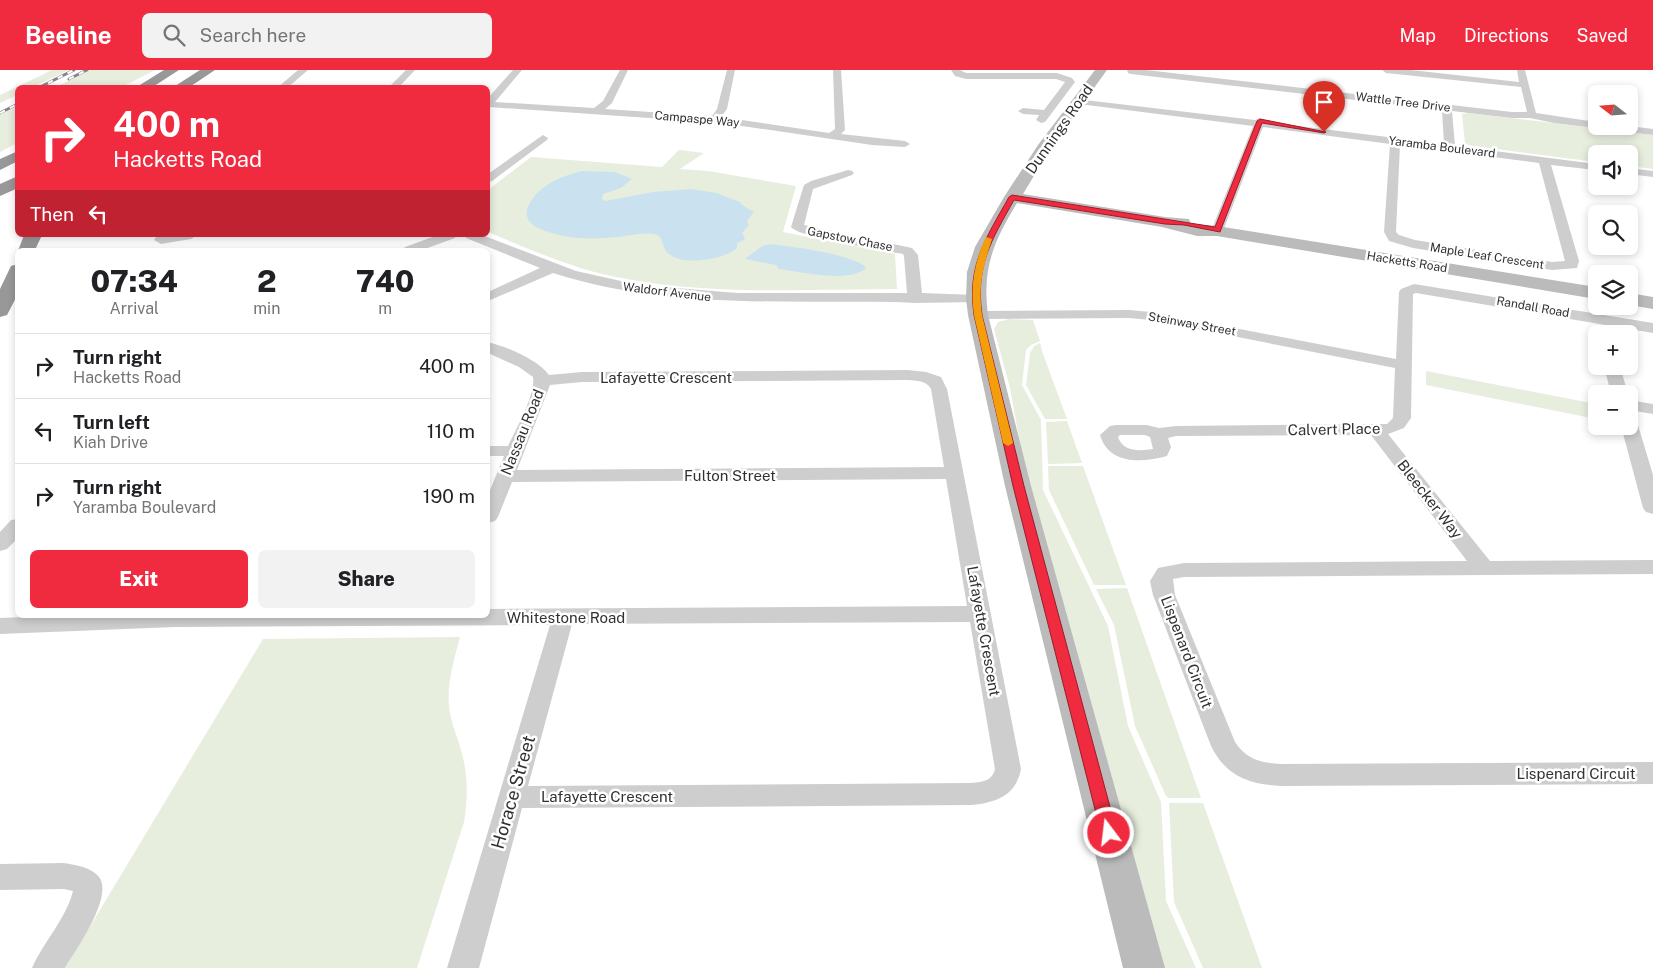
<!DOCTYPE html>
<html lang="en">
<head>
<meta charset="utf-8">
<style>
  body { margin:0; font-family:"Public Sans",sans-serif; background:#f2f2f2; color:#202124; height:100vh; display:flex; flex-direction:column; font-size:19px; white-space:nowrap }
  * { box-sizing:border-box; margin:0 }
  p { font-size:16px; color:#757577 }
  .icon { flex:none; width:28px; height:28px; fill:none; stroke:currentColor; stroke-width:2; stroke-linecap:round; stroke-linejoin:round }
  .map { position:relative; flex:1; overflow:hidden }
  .side { position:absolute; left:15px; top:178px; width:475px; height:370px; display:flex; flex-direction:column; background:#fff; border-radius:8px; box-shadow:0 2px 8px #0003 }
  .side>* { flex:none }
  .guide { position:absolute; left:15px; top:15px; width:475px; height:152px; border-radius:8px; box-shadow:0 2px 8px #0003; background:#f02b3f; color:#fff; overflow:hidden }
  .needle { width:32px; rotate:287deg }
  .buttons { position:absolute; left:1588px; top:15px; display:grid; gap:10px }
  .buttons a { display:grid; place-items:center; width:50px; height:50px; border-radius:8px; background:#fff; box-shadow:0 2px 8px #0003; font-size:25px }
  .pin { position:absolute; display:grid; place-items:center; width:42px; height:42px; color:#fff; margin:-51px -21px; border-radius:50% 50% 50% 0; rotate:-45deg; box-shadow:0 0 5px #0007 }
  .pin .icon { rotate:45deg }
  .me { position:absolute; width:55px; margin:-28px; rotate:345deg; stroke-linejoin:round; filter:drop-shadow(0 0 4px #0008) }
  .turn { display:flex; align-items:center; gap:18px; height:105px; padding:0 15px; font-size:22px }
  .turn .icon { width:65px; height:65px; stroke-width:2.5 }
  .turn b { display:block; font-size:35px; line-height:42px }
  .then { display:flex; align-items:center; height:48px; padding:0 15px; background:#0003; gap:10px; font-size:19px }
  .eta { display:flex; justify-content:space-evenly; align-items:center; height:85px; text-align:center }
  .eta b { font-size:30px; font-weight:800; line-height:35px }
  .cta { display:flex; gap:10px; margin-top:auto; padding:10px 15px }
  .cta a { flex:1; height:58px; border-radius:8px; background:#f02b3f; color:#fff; font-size:20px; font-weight:800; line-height:58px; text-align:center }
  .cta a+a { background:#f2f2f2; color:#202124 }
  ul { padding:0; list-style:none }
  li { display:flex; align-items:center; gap:15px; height:65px; padding:0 15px; border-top:1px solid #e0e0e0 }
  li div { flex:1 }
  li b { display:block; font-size:19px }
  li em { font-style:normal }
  header { display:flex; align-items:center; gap:30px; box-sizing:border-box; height:70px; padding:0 25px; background:#f02b3f; color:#fff }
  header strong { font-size:24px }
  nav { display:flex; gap:28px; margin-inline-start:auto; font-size:18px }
  .search { width:350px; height:45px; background:#f2f2f2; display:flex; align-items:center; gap:12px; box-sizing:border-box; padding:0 18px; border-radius:8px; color:#757577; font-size:19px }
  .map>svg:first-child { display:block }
</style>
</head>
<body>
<header>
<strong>Beeline</strong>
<div class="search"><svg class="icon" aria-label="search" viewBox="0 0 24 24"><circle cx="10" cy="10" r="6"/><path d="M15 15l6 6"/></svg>Search here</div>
<nav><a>Map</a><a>Directions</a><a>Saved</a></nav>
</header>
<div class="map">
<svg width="1653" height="898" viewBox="0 0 1653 898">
  <rect width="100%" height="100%" fill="#fff"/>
  <!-- green -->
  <path fill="#e7eede" d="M 52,0 L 69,0 L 33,17 L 18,18 L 17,25 L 0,33 L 0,25 Z
    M 91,0 L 155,0 L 122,17 L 56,17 Z
    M 17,37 L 17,73 L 0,82 L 0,45 Z
    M 1469,43 L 1653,65 L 1653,99 L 1629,96 L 1629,84 L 1596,84 L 1596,92 L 1473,76 L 1465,74 L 1462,44 Z
    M 679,80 L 704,83 L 680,99 L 708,101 L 796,116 L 783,162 L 895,184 L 897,219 C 797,219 696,227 598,203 C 560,193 524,177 488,162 L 488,120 L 531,87 L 662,97 Z
    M 1009,249 L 1033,250 L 1040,271 L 1031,275 L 1026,280 L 1022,315 L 1041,350 L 1043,420 L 1108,556 L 1128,656 L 1161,732 L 1166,831 L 1196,898 L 1162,898 L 1024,395 L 1010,318 L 994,259 L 998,252 Z
    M 1040,273 L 1043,284 L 1067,349 L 1045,349 L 1026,315 L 1030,283 L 1034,276 Z
    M 1426,301 L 1596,334 L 1596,349 L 1426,315 Z
    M 1067,351 L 1082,393 L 1048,394 L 1046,352 Z
    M 1048,396 L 1083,396 L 1126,515 L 1094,515 L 1049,420 Z
    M 1127,518 L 1201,728 L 1169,728 L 1166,726 L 1135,656 L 1114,555 L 1096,519 Z
    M 460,567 C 454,590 447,612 449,635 C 450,651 457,665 461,680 C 468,704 468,728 464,752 L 417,898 L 65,898 L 263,569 Z
    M 1169,733 L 1203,733 L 1262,898 L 1203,898 L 1174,832 Z"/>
  <!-- water -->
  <path fill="#cae2ef" d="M 582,101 L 615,102 L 632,109 L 621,118 L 603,124 L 602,130 L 605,131 L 653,122 L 691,119 L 717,123 L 740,132 L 742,135 L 754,142 L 747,151 L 749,155 L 742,163 L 745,168 L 744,170 L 737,173 L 737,178 C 724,190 683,196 669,184 C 661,178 665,166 654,164 C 642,162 629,166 617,167 C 591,170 562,169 538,158 C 515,147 532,125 547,115 C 558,108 570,104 582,101 Z
    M 770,174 C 794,177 848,183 866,197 L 865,199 C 847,213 802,202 779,199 L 776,195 L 745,189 L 762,176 Z"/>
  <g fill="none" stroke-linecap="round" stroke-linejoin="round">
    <!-- street -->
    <path fill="#cecece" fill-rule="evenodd" d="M 298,0 L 308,0 L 287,18 L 277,18 Z
      M 406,0 L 415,0 L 398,18 L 388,18 Z
      M 513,0 L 522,0 L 495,32 L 594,38 L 603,31 L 620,0 L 628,0 L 612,33 L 605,39 L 712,46 L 717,39 L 727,0 L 735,0 L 727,39 L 721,47 L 829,63 L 835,59 L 833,0 L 841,0 L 845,60 L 841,64 L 905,71 L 910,74 L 905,77 L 872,75 L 722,53 L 488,37 L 488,28 Z
      M 951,0 L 960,0 L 966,3 L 1057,3 L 1072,8 L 1075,12 L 1045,52 L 1041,53 L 1036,50 L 1039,45 L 1023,44 L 1018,41 L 1023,38 L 1044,40 L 1065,12 L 1056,9 L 966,9 L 955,6 Z
      M 1127,0 L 1146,0 L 1512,42 L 1527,42 L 1521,17 L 1386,3 L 1382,0 L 1411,0 L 1519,12 L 1517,0 L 1525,0 L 1536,43 L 1596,52 L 1596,56 L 1629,56 L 1653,59 L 1653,65 L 1554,53 L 1530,48 L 1512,48 L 1452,41 L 1455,76 L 1596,94 L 1596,100 L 1551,95 L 1579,191 L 1577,198 L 1552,200 L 1413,178 L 1389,171 L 1384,162 L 1390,74 L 1263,57 L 1223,161 L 1217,165 L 1211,161 L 1253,56 L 1079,34 L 1074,31 L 1076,29 L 1255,50 L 1260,48 L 1265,52 L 1444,74 L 1442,40 L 1131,4 L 1128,3 ZM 1400,75 L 1539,93 L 1565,191 L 1552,192 L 1415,170 L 1399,165 L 1396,162 Z
      M 543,65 L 548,68 L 547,70 L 492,111 L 488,112 L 488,104 Z
      M 1629,98 L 1653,101 L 1653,107 L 1629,104 Z
      M 848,100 L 852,101 L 854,103 L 852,105 L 813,119 L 804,155 L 912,178 L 918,185 L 922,223 L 976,225 L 981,226 L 983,229 L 981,232 L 915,233 L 896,232 C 781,230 665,239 553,203 L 488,231 L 488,222 L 540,198 L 466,168 L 465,165 L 482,165 L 576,201 L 639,215 L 737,223 L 907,223 L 904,186 L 903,184 C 884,180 800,168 791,157 L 804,115 L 811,111 Z
      M 168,165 L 197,165 L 191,169 L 161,174 L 154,170 L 156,167 Z
      M 438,165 L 456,165 L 455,168 L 422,180 L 403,180 L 405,177 Z
      M 1414,214 L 1653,253 L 1653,263 L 1416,223 L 1413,224 L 1411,348 L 1404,358 L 1388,364 L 1490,491 L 1653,490 L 1653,504 L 1184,507 L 1173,509 L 1175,525 L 1235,672 C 1246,689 1261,693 1280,694 L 1653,692 L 1653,714 L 1280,716 C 1248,714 1226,706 1211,676 L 1153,525 L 1150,511 L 1158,498 L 1184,493 L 1467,491 L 1371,365 L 1176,366 L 1168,368 L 1171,377 L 1167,386 C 1142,393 1109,395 1100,365 L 1110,356 L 1116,355 L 1147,355 L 1159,358 L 1176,356 L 1387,354 L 1393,348 L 1395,298 L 1151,250 L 1129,248 L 978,249 L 973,248 L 971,245 L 973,242 L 978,241 L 1129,240 L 1151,242 L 1396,289 L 1399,222 L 1401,219 ZM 1120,365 L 1145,365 L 1150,367 L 1153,379 C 1139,381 1123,382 1118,367 Z
      M 488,272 C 507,277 537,289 549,305 L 582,302 L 908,300 L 926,302 L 941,307 L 947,319 L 1021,699 C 1016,726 995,733 970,735 L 522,738 L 479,898 L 447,898 L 550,555 L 175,557 L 0,564 L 0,548 L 74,545 L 488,545 L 488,539 L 967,536 L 946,409 L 512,412 L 498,447 L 495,451 L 488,453 L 488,425 L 504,386 L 488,386 L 488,376 L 508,376 C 516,359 536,324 533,307 L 519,297 L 488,283 ZM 908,310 C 917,311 926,310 931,319 L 944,397 L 517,400 L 550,315 L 582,312 ZM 970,552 L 995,699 C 992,712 981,712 970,713 L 528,716 L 572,554 Z
      M 1604,296 L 1620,296 L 1628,324 L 1611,324 Z
      M 1629,330 L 1653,334 L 1653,344 L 1629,340 Z
      M 1629,350 L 1635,351 L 1638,355 L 1653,405 L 1653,444 L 1646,442 L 1643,438 L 1621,356 L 1629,356 Z
      M 18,449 L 18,468 L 7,479 L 0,481 L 0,462 L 11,450 Z
      M 64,793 C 76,795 91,797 99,807 C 114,826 76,880 65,898 L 32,898 C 44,871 66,849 73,821 L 64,819 L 0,820 L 0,794 Z"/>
    <!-- secondary -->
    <path fill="#bbb" fill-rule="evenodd" d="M 1095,0 L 1107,0 L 1052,76 L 1023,124 L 1165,147 L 1189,149 L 1191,154 L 1217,156 L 1596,217 L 1596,229 L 1217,166 L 1197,166 L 1162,157 L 1017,133 C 993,173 982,198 988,245 L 1031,416 L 1165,898 L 1123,898 L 1005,416 L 968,245 L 966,229 L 967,202 L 975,177 L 1004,127 L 1038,75 Z
      M 1629,223 L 1653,227 L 1653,239 L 1629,235 Z"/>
    <!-- highway -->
    <path fill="#989898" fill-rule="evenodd" d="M 164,0 L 179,0 L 151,18 L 135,18 Z
      M 200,0 L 215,0 L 188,18 L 172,18 Z
      M 18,81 L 18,91 L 0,100 L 0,89 Z
      M 18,106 L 18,118 L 0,126 L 0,114 Z
      M 24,165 L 42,165 L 35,180 L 18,181 Z
      M 18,194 L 18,224 L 7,245 L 0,247 L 0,219 L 11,196 Z"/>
    <!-- rail casing -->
    <g stroke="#868686" stroke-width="3">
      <path id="rail" d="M 69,9 L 87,0
        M 38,18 L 74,0
        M 0,43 L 18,34"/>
    </g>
    <!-- rail -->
    <use href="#rail" stroke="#fff" stroke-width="2" stroke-dasharray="5.5" stroke-linecap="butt"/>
  </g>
  <!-- route -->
  <path fill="#f02b3f" stroke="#9c1c29" d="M 1260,49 L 1326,62 L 1324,63 L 1262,53 L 1220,162 L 1184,155 L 1165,154 L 1014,130 C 991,171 975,196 982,245 L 1024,416 L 1117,763 L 1115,768 L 1109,770 L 1104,768 L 1101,763 L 1013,416 L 974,245 C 967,195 985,170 1009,127 L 1012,125 L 1215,157 L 1257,51 Z"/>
  <!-- slow -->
  <path fill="#f59e0b" d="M 986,167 L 992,169 C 983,197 978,216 982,245 L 1013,373 L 1008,376 L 1003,373 L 974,245 C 970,218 974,192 986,167 Z"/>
  <g text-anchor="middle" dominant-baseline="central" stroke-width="5" stroke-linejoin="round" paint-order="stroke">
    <!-- far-street labels -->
    <g font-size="12" fill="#313131" stroke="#fff">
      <text transform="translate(1403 32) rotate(7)">Wattle Tree Drive</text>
      <text transform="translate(697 49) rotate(5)">Campaspe Way</text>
      <text transform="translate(1442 77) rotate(7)">Yaramba Boulevard</text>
      <text transform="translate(850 169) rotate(11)">Gapstow Chase</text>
      <text transform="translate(1487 186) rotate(9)">Maple Leaf Crescent</text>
      <text transform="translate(1407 192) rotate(9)">Hacketts Road</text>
      <text transform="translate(667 222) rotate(7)">Waldorf Avenue</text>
      <text transform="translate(1533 237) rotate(10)">Randall Road</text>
      <text transform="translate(1192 254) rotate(10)">Steinway Street</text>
    </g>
    <!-- street labels -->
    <g font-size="15" fill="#313131" stroke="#fff">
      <text transform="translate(1059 59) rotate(-55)">Dunnings Road</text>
      <text x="666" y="307">Lafayette Crescent</text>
      <text transform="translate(1334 359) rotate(-1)">Calvert Place</text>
      <text transform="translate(522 362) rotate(-68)">Nassau Road</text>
      <text x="730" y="405">Fulton Street</text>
      <text transform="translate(1430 429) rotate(52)">Bleecker Way</text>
      <text x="566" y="547">Whitestone Road</text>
      <text transform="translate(984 561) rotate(80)">Lafayette Crescent</text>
      <text transform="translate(1187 582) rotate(69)">Lispenard Circuit</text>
      <text x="1576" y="703">Lispenard Circuit</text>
      <text x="607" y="726">Lafayette Crescent</text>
    </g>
    <!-- near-street labels -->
    <g font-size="18" fill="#313131" stroke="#fff">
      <text transform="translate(513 722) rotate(-74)">Horace Street</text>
    </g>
  </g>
</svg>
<div class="buttons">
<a><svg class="needle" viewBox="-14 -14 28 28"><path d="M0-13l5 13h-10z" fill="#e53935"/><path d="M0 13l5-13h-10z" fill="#757577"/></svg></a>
<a><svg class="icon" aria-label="sound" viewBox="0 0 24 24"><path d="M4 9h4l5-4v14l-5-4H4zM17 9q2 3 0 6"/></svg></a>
<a><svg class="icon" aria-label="search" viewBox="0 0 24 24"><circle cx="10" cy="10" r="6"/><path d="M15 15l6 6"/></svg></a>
<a><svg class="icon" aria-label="layers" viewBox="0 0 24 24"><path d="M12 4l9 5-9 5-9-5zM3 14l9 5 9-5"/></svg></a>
<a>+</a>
<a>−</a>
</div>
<div class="pin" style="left:1324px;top:62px;background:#d93025"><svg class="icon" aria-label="arrive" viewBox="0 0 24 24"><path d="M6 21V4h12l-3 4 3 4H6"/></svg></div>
<svg class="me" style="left:1109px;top:763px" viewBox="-20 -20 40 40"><circle r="17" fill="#f02b3f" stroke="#fff" stroke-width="3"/><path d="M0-11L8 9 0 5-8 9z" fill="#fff"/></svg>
<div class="guide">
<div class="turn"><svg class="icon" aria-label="right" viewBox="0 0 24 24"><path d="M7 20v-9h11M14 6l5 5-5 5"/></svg><div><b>400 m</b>Hacketts Road</div></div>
<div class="then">Then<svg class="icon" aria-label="left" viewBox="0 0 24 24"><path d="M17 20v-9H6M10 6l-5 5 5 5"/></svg></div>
</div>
<section class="side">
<div class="eta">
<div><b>07:34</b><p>Arrival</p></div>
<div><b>2</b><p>min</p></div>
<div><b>740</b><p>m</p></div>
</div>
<ul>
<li><svg class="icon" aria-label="right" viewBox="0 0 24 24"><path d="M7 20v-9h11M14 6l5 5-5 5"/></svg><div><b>Turn right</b><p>Hacketts Road</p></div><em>400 m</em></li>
<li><svg class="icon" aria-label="left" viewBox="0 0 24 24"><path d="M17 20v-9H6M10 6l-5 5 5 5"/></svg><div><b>Turn left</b><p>Kiah Drive</p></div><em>110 m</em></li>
<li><svg class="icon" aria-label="right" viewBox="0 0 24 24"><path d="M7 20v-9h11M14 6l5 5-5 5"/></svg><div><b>Turn right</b><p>Yaramba Boulevard</p></div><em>190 m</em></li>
</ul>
<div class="cta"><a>Exit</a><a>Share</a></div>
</section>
</div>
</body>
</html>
